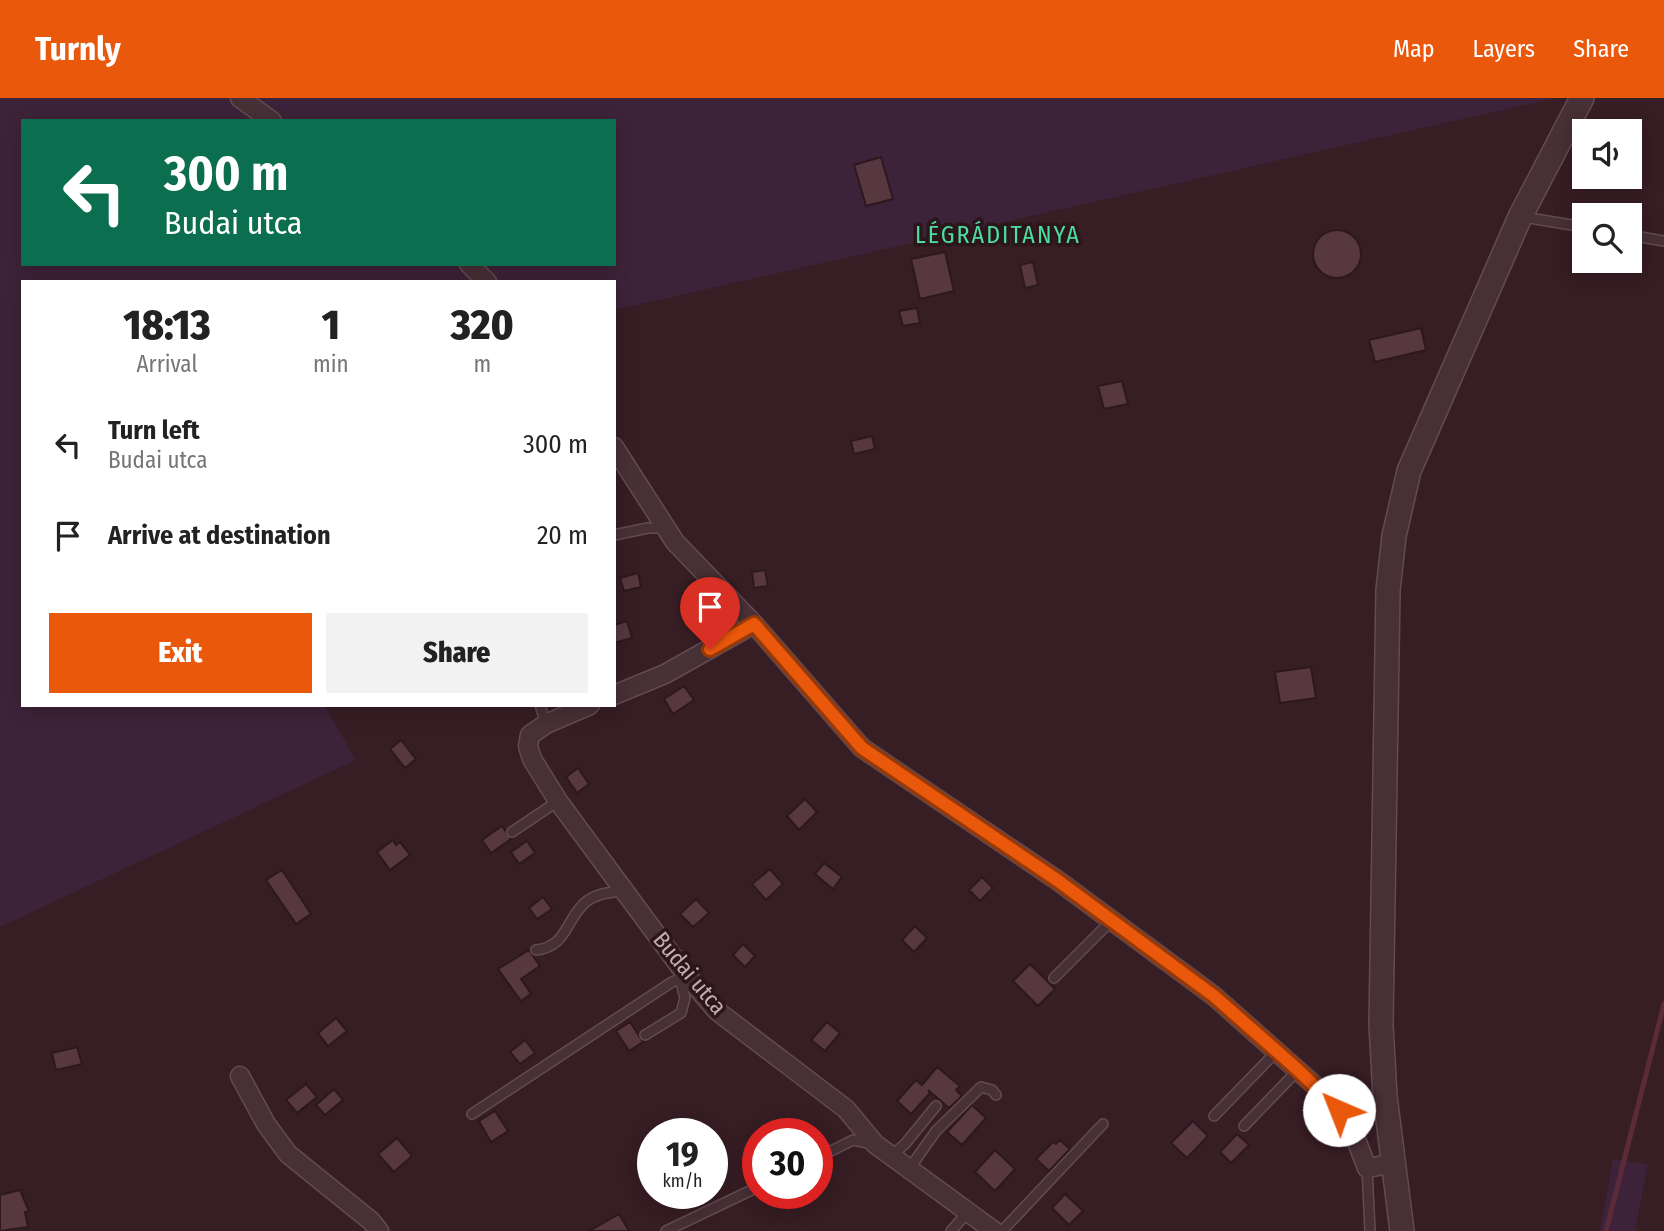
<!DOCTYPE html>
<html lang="en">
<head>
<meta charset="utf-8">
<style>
  body { margin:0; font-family:"Fira Sans Condensed",sans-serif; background:#f2f2f2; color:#222; height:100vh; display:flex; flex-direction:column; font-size:26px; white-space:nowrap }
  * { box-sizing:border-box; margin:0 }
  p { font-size:23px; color:#767676 }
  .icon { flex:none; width:38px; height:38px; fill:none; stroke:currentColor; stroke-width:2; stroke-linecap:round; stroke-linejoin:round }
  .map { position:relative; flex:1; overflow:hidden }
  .panel { position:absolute; left:21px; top:182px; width:595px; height:427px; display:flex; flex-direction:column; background:#fff; border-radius:0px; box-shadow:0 4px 18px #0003 }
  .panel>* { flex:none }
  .guide { position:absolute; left:21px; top:21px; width:595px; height:147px; border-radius:0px; box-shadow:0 4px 18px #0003; background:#0b6e4f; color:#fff; overflow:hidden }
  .controls { position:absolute; left:1572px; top:21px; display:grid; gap:14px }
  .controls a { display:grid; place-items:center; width:70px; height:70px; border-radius:0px; background:#fff; box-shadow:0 4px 18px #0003; font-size:35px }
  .speed { position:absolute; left:637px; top:1020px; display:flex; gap:14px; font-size:35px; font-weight:700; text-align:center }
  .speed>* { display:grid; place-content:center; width:91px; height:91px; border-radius:50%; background:#fff; box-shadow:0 4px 18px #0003; line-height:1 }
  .speed small { font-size:18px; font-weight:400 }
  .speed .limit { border:10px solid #d22; background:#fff; color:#111 }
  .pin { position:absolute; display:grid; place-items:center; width:60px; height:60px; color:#fff; margin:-72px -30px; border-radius:50% 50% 50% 0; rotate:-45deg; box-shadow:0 0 7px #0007 }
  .pin .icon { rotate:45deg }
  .me { position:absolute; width:77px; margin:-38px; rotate:316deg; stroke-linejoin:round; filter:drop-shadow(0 0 5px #0008) }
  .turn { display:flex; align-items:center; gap:24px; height:147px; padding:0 28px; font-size:32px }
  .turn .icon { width:91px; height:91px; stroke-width:2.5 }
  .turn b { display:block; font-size:49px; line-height:60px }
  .eta { display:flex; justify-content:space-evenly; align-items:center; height:119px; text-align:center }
  .eta b { font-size:42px; font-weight:800; line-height:49px }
  .cta { display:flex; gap:14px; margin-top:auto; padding:14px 28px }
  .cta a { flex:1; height:80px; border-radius:0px; background:#ea580c; color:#fff; font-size:28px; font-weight:800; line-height:80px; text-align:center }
  .cta a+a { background:#f2f2f2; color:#222 }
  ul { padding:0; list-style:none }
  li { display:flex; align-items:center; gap:21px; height:91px; padding:0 28px }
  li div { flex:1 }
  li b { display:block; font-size:26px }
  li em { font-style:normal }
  header { display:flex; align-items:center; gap:42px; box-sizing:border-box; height:98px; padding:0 35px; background:#ea580c; color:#fff }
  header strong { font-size:33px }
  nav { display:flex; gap:38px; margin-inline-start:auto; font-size:24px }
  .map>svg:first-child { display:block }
</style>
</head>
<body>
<header>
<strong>Turnly</strong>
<nav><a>Map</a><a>Layers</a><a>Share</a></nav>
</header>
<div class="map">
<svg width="1664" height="1133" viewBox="0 0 1664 1133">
  <rect width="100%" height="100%" fill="#371d24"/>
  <!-- green -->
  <path fill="#3d2339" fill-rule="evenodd" d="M 0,0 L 1556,0 L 614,212 L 614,184 L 23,184 L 23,607 L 324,607 L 356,662 L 0,829 ZM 23,23 L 614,23 L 614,166 L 23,166 Z
    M 1613,1061 L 1648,1066 L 1635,1133 L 1600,1133 Z"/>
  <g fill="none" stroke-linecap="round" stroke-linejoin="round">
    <!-- stream -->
    <path stroke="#5b2b39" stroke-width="5" d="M 1606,1133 L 1664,906"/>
  </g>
  <!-- building -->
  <path fill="#573740" stroke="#2d181e" stroke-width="2" d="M 881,59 L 893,101 L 866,108 L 854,67 Z
    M1313 156a24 24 0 1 1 48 0a24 24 0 1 1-48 0Z
    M 945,154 L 954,193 L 920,201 L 911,161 Z
    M 1033,164 L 1038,187 L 1025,190 L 1020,167 Z
    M 917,210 L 920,225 L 903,228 L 899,213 Z
    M 1421,230 L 1426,252 L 1375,264 L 1369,242 Z
    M 1122,283 L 1128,306 L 1104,311 L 1098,288 Z
    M 872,338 L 875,351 L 854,356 L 851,343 Z
    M 765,472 L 768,488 L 754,490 L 752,474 Z
    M 638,475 L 641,489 L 624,493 L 620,480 Z
    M 627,523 L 632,540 L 614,545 L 614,527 Z
    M 1311,569 L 1316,600 L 1280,605 L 1275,574 Z
    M 684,588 L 694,602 L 673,616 L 664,601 Z
    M 401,642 L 416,661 L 405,670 L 390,651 Z
    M 578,670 L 589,686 L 577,695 L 566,679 Z
    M 805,701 L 817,714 L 799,732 L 787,718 Z
    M 502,728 L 511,741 L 491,755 L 482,742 Z
    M 393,742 L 396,747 L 400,744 L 410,757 L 390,772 L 377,754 Z
    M 527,743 L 535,755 L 519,766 L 511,754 Z
    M 824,765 L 842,779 L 833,791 L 815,776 Z
    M 770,771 L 783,786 L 766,802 L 752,786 Z
    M 282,772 L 311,816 L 296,826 L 266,782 Z
    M 982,779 L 993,790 L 980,803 L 969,792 Z
    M 543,799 L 552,811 L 537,821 L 529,810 Z
    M 696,801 L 709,815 L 693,829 L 680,816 Z
    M 915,828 L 927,840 L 914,854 L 902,842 Z
    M 743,846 L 755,858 L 745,869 L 733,857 Z
    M 529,852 L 540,868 L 521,881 L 531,896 L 521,903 L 498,871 Z
    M 1030,866 L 1055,891 L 1038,908 L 1013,883 Z
    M 336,920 L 347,933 L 328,948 L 318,935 Z
    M 630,924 L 643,944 L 629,953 L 616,933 Z
    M 827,924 L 840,935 L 825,953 L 811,942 Z
    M 525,942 L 535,955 L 520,966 L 510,954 Z
    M 77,949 L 82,966 L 56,972 L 52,955 Z
    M 937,969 L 960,988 L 956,992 L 962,998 L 949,1010 L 928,992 L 930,995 L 911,1016 L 897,1003 L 916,982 L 922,987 Z
    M 306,986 L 317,999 L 297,1015 L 286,1002 Z
    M 334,991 L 343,1002 L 325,1017 L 316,1007 Z
    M 972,1007 L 986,1020 L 962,1047 L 947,1034 Z
    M 495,1013 L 508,1033 L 491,1044 L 479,1023 Z
    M 1193,1023 L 1208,1038 L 1187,1060 L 1171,1045 Z
    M 1237,1036 L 1249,1047 L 1231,1065 L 1220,1054 Z
    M 397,1040 L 412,1058 L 394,1074 L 378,1056 Z
    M 1060,1042 L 1070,1051 L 1049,1073 L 1036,1061 L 1053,1044 L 1056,1046 Z
    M 995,1052 L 1015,1071 L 995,1093 L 975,1074 Z
    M 20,1092 L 29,1113 L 25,1114 L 28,1129 L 0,1133 L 0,1097 Z
    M 1065,1096 L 1083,1113 L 1069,1127 L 1052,1110 Z
    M 619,1116 L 629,1133 L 589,1133 Z"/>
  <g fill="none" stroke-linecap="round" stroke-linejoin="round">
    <!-- service casing -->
    <g stroke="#634b51" stroke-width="12">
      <path id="service" d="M 1523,119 L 1584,129
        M 1629,137 L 1664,143
        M 614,437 L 648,430 L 666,430
        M 540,607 L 546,626
        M 512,734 L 558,703
        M 536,852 C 568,849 566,819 587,803 C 598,795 612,794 625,793
        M 1054,880 L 1112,822
        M 645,937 L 681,915 L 685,900 L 680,881
        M 472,1016 L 672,884 L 687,878
        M 1214,1018 L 1277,953
        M 1244,1028 L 1298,972
        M 891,1058 L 905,1046 L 936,1008
        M 817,1060 L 853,1042 L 873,1046
        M 1367,1070 L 1370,1133
        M 909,1071 L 936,1033 L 981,989 L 992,992 L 996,997
        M 666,1133 L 758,1089
        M 951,1133 L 967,1115
        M 1002,1133 L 1103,1026"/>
    </g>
    <!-- minor casing -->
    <g stroke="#634b51" stroke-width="21">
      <path id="minor" d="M 240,0 L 272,23
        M 469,166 L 487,184
        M 614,349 L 675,444 L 754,526 L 862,650 L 1057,782 L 1214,898 L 1329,1000 L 1349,1023 L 1367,1070 L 1395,1065
        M 614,597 L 665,576 L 754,526
        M 590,607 L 546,626 L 530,637 L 528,648 L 532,661 L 558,703 L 687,878 L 717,913 L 846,1011 L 875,1046 L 994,1133
        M 240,978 L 266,1026 L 288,1056 L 371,1123 L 379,1133"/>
    </g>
    <!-- tertiary casing -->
    <g stroke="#634b51" stroke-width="26">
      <path id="tertiary" d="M 1402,1133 L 1385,998 L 1381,927 L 1388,492 L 1394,438 L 1409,373 L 1520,119 L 1582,0"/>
    </g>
    <!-- service -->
    <use href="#service" stroke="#473036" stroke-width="9"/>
    <!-- minor -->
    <use href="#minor" stroke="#473036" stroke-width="18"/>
    <!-- tertiary -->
    <use href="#tertiary" stroke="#473036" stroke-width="23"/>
  </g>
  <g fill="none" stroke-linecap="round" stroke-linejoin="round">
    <!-- route casing -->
    <g stroke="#983908" stroke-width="18">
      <path id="route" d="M 710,551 L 754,526 L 862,650 L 1057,782 L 1214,898 L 1298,972 L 1339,1012"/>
    </g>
    <!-- route -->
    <use href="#route" stroke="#ea580c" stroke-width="12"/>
  </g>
  <g text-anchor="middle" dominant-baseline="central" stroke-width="7" stroke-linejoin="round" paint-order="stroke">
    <!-- street labels -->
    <g font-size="23" fill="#c5a9b0" stroke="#2b161c">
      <text transform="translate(690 875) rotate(50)">Budai utca</text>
    </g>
    <!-- neighbourhood labels -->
    <g font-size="24" letter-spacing="2" fill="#4cdd9f" stroke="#2b161c">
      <text x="998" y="137">LÉGRÁDITANYA</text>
    </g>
  </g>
</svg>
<div class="controls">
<a><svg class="icon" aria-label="sound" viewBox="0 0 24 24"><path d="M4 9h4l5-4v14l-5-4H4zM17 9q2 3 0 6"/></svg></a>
<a><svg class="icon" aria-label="search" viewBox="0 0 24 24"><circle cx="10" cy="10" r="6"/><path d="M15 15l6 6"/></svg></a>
</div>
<div class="speed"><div>19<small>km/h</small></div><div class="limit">30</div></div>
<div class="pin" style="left:710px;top:551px;background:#d93025"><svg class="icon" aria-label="arrive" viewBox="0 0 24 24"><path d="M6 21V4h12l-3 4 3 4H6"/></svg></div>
<svg class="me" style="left:1339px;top:1012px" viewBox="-20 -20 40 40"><circle r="19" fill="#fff"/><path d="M0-13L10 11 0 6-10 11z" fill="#ea580c"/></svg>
<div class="guide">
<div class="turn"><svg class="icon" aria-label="left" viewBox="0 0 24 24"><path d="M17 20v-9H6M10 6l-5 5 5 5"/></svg><div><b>300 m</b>Budai utca</div></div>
</div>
<section class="panel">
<div class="eta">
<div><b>18:13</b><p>Arrival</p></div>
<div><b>1</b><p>min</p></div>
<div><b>320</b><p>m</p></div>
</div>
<ul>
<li><svg class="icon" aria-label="left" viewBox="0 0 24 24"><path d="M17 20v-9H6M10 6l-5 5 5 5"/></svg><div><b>Turn left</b><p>Budai utca</p></div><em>300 m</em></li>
<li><svg class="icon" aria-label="arrive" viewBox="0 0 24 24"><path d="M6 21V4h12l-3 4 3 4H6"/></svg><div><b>Arrive at destination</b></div><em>20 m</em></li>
</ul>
<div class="cta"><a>Exit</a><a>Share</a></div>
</section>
</div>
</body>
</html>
